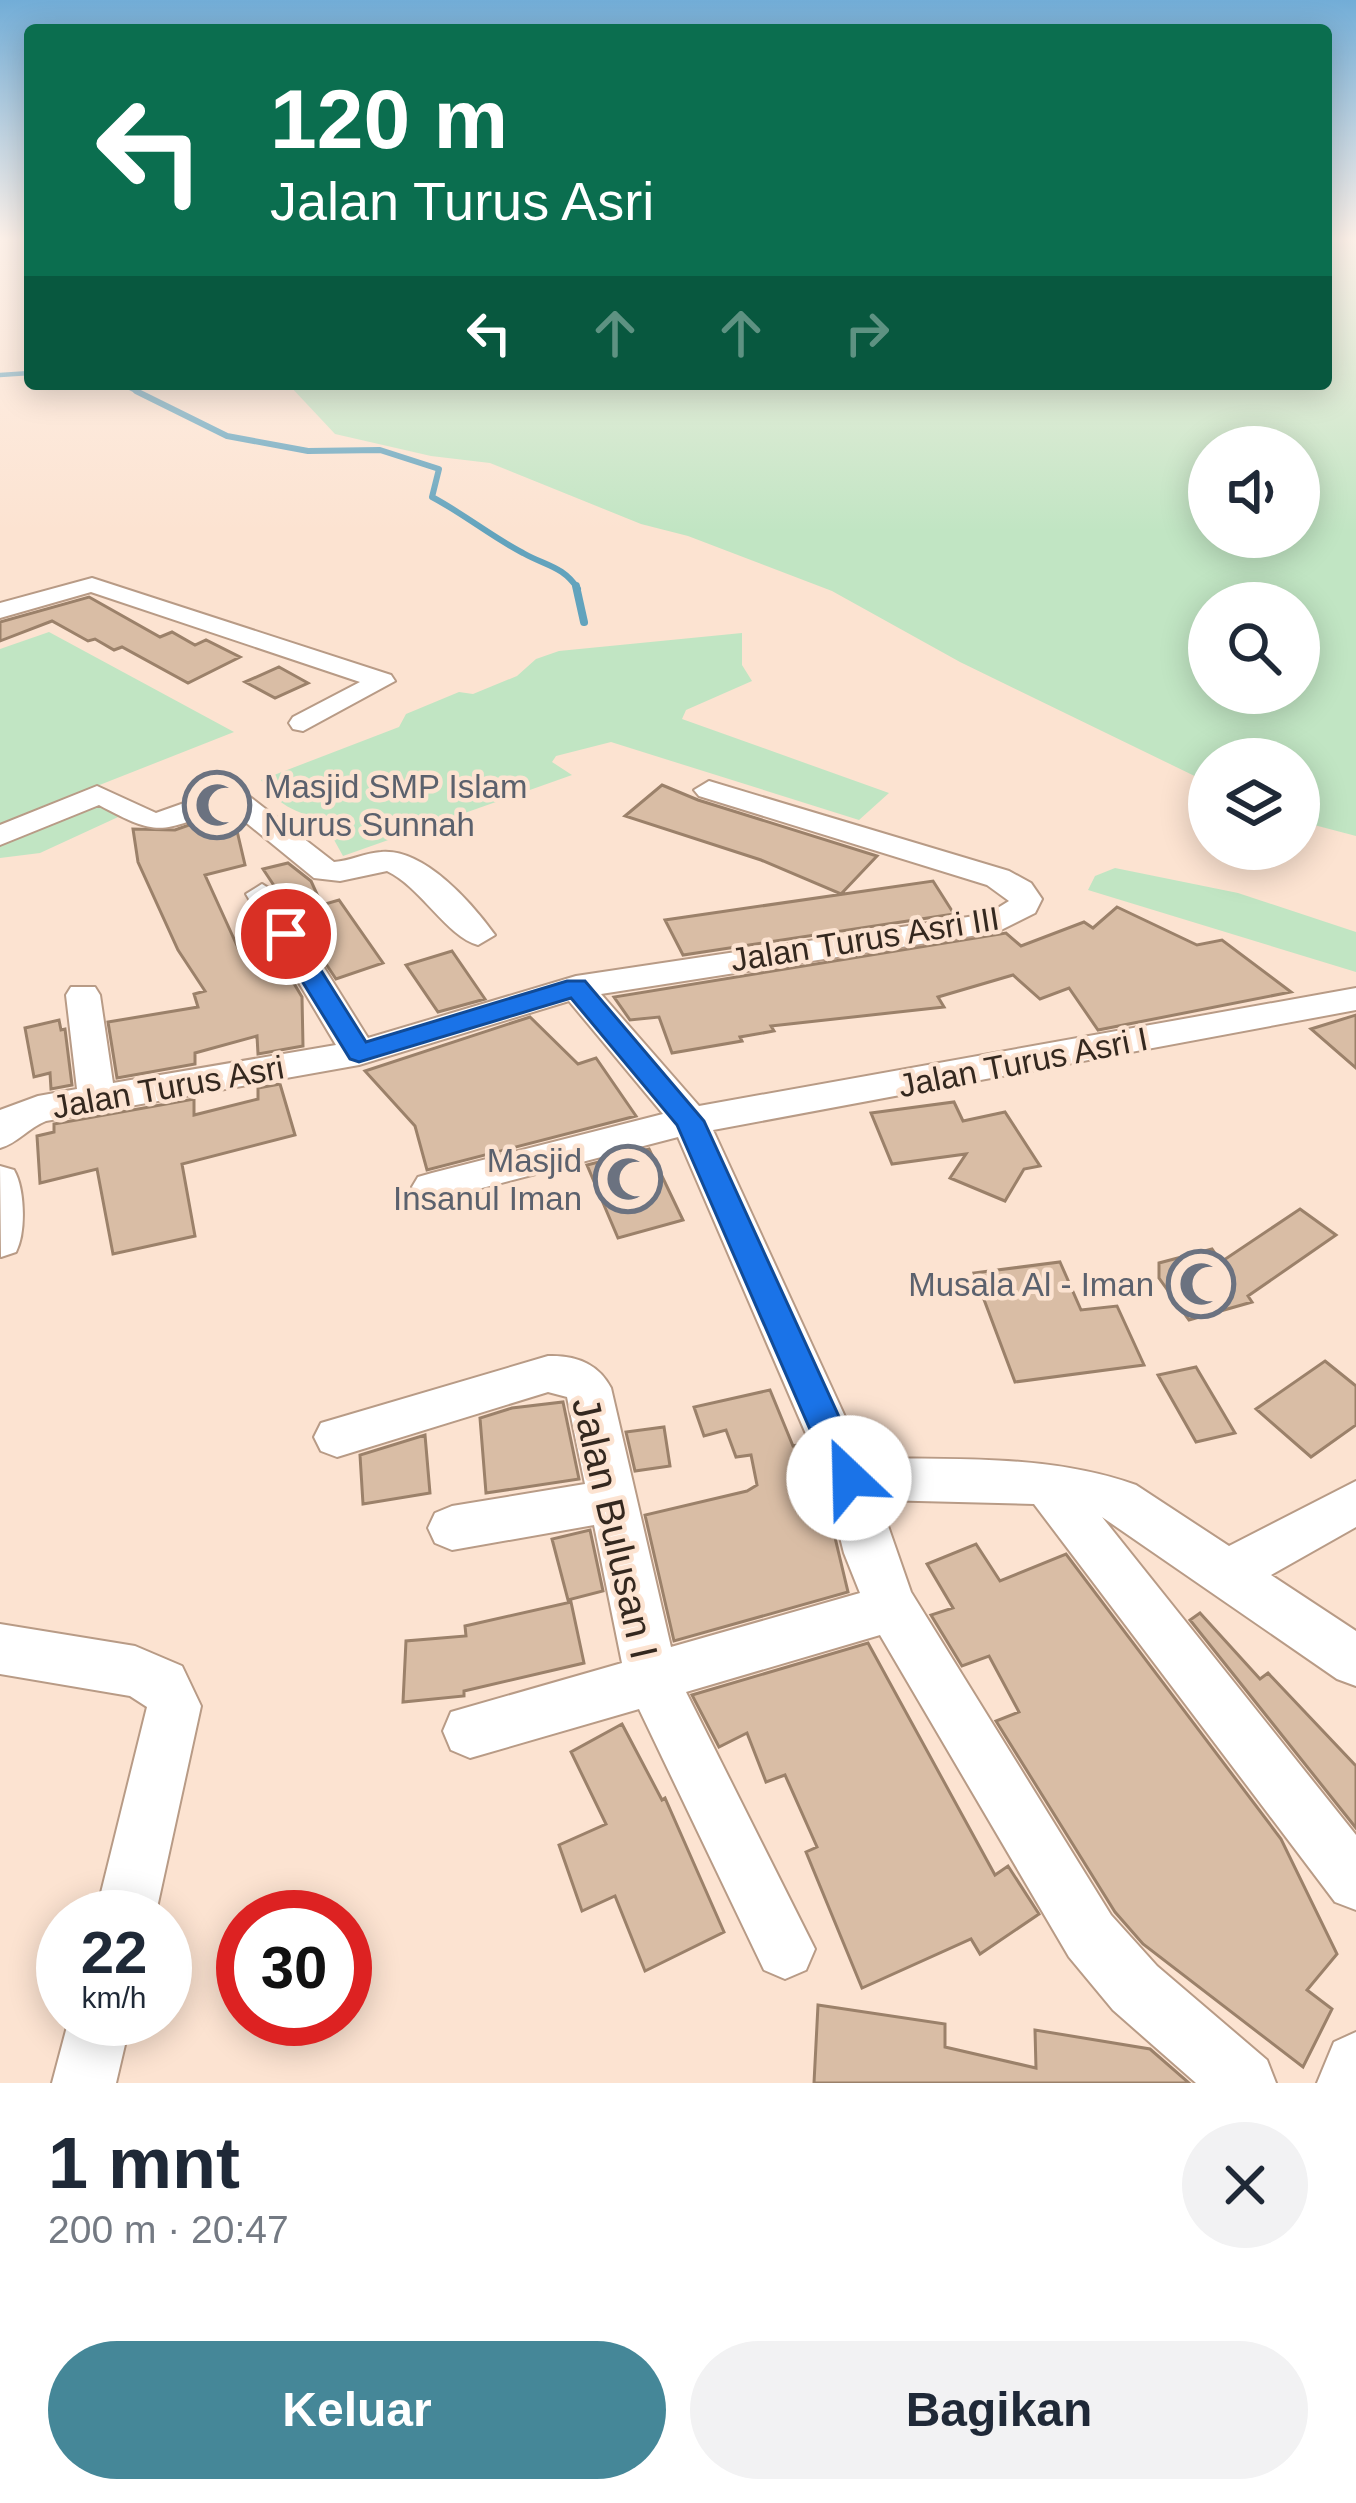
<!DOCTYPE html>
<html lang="id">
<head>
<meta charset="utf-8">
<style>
  body { margin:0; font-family:Arial,sans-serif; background:#f2f2f3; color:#1f2937; height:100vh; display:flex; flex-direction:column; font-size:45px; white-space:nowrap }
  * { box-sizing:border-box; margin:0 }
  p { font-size:39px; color:#747a83 }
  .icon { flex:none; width:66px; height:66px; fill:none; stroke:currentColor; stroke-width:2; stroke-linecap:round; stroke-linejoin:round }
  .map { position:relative; height:2083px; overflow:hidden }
  .side { display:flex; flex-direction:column; background:#fff; flex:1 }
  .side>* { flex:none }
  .hud { position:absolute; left:24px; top:24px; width:1308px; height:366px; border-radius:12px; box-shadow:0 6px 30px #0003; background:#0b6e4f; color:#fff; overflow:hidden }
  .fabs { position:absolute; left:1188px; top:426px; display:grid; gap:24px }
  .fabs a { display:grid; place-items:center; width:132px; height:132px; border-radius:50%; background:#fff; box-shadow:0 6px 30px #0003; font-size:60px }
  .speed { position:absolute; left:36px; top:1890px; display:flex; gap:24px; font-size:60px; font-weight:700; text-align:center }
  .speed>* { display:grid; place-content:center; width:156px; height:156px; border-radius:50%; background:#fff; box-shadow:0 6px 30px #0003; line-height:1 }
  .speed small { font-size:30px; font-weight:400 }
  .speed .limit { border:18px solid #d22; background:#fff; color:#111 }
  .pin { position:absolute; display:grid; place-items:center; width:102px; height:102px; color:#fff; margin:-51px; border:6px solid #fff; border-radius:50%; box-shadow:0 3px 12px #0007 }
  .me { position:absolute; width:132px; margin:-66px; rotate:336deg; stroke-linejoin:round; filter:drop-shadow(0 0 9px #0008) }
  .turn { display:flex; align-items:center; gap:42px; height:252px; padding:0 48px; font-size:54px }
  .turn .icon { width:156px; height:156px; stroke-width:2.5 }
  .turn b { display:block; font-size:84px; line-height:102px }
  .lanes { display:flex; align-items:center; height:114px; padding:0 48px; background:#0003; justify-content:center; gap:60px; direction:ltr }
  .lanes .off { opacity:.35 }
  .round { display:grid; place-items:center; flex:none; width:126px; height:126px; border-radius:63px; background:#f2f2f3 }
  .headline { display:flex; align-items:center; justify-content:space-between; height:204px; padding:0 48px }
  h1 { font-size:72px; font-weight:800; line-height:90px }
  .cta { display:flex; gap:24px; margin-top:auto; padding:24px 48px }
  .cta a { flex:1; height:138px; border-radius:72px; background:#458798; color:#fff; font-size:48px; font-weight:800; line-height:138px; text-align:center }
  .cta a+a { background:#f2f2f3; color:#1f2937 }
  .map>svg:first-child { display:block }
</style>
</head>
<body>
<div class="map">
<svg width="1356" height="2083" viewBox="0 0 1356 2083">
  <rect width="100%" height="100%" fill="#fce3d1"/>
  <!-- green -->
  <path fill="#c1e5c3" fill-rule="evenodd" d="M 1326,240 L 1356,240 L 1356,836 L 1299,821 L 1299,759 L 1209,759 L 1209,783 L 960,662 L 832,591 L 688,536 L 641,524 L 490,463 L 431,456 L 335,434 L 290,386 L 1326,384 ZM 1209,447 L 1299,447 L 1299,537 L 1209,537 ZM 1209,603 L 1299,603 L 1299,693 L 1209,693 Z
    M 49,632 L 234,732 L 97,786 L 129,812 L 40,853 L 0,858 L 0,649 Z
    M 742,633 L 742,665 L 752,681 L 686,710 L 682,719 L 889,793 L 859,820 L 611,742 L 556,756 L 552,762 L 572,775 L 343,856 L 323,820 C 296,812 276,805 261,780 L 399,727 L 406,714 L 459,692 L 473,694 L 517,676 L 536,659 L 559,651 Z
    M 1115,868 L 1238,893 L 1356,932 L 1356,972 L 1088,890 L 1095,876 Z"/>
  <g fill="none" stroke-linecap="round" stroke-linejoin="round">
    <!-- stream-far2 -->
    <path stroke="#62a3bd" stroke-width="4.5" d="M 0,375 L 30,373
      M 122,384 L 142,394"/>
    <!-- stream-far1 -->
    <path stroke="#62a3bd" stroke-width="6" d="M 136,391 L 227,436 L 308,451 L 380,450 L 439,469 L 432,497 C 464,514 492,537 523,553 C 546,566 563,566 578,589"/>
    <!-- stream -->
    <path stroke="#62a3bd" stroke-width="8" d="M 576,586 L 584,622"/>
  </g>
  <!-- building -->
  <path fill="#d9bda5" stroke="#9b816a" stroke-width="3" d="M 89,597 L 160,637 L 172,632 L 195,645 L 206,640 L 240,657 L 188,683 L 122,647 L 114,650 L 95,639 L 88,641 L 52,621 L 0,641 L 0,622 Z
    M 279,667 L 308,683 L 275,698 L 245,682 Z
    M 662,785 L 698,800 L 877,856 L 841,894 L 761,860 L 625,816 Z
    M 226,812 L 234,818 L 245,865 L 205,875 L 239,950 L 268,940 L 302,997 L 303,1046 L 258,1054 L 257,1036 L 195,1053 L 195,1064 L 117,1078 L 108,1022 L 198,1007 L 194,994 L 205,991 L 178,950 L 138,862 L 133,829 L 175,830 Z
    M 288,863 L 311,881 L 322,905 L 339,900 L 383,963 L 336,979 L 263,869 Z
    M 933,881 L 954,914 L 683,955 L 665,920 Z
    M 1117,907 L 1197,945 L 1222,940 L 1291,992 L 1098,1030 L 1069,988 L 1040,999 L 1013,975 L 938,997 L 944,1007 L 771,1026 L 774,1031 L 740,1037 L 742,1041 L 672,1053 L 659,1017 L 630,1020 L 614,997 L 1006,933 L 1021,946 L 1084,922 L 1093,928 Z
    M 452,951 L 485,999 L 438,1012 L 406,965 Z
    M 1356,1015 L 1356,1068 L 1311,1029 Z
    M 530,1017 L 578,1064 L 596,1058 L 636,1116 L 427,1170 L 415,1126 L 365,1071 Z
    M 59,1020 L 61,1030 L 65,1029 L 72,1085 L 51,1089 L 50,1073 L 34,1077 L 25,1028 Z
    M 280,1084 L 295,1135 L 182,1164 L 195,1236 L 113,1254 L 97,1169 L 40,1183 L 37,1136 L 54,1132 L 54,1124 L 194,1099 L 194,1115 L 258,1099 L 258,1088 Z
    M 954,1102 L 963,1121 L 1005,1112 L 1040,1166 L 1024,1169 L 1005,1201 L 950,1178 L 966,1154 L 892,1164 L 871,1113 Z
    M 649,1149 L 683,1220 L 618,1238 L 587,1165 Z
    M 1300,1209 L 1336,1235 L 1248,1296 L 1252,1302 L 1189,1320 L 1159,1278 L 1159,1263 L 1212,1249 L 1221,1262 Z
    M 1060,1262 L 1081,1310 L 1117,1306 L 1144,1365 L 1015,1382 L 974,1273 Z
    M 1325,1361 L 1356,1386 L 1356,1425 L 1311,1457 L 1256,1409 Z
    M 1196,1367 L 1235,1433 L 1196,1442 L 1158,1375 Z
    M 770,1390 L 793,1446 L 805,1443 L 821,1479 L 848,1592 L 674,1641 L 645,1515 L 747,1491 L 757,1485 L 751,1455 L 736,1457 L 726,1430 L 704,1436 L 694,1407 Z
    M 563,1402 L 579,1479 L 486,1493 L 480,1418 L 512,1408 Z
    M 664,1427 L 670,1466 L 635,1471 L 626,1432 Z
    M 425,1435 L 430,1493 L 363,1504 L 360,1455 Z
    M 590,1530 L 603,1591 L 568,1600 L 552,1539 Z
    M 976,1544 L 1000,1581 L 1066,1554 L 1281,1839 L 1337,1954 L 1307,1990 L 1332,2009 L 1303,2067 L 1143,1944 L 1115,1912 L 996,1721 L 1019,1712 L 989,1656 L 962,1666 L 931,1615 L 953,1608 L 927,1564 Z
    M 571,1602 L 584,1663 L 464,1691 L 464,1696 L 403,1702 L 406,1641 L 466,1636 L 465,1626 Z
    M 1200,1613 L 1260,1679 L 1268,1673 L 1356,1766 L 1356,1828 L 1190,1620 Z
    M 868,1643 L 995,1875 L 1008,1866 L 1039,1914 L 980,1954 L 971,1939 L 862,1988 L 806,1852 L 817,1847 L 785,1775 L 766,1782 L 747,1733 L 719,1747 L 692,1695 Z
    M 622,1724 L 662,1800 L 665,1798 L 724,1932 L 645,1971 L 615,1896 L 582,1911 L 559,1845 L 606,1824 L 571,1752 Z
    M 818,2005 L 945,2024 L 945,2047 L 1036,2068 L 1035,2030 L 1150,2049 L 1189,2083 L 814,2083 Z"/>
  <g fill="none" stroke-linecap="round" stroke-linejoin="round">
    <!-- minor casing -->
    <g stroke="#b89b86" stroke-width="4">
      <path id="minor" d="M 92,578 L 391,675 L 395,681 L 303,731 L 293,729 L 289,723 L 293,717 L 360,682 L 91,592 L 0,618 L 0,603 Z
        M 709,781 L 1009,871 L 1031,883 L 1042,899 L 1035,913 L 997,932 L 601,994 L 699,1106 L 1356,988 L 1356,1010 L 713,1130 L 864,1458 C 954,1460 1050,1454 1136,1485 L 1229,1546 L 1356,1481 L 1356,1527 L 1271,1575 L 1356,1631 L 1356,1686 L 1337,1679 L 1102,1517 L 1356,1835 L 1356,1910 L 1335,1902 L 1034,1504 L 879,1500 L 911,1592 L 1111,1915 L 1157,1966 L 1267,2060 L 1276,2083 L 1196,2083 L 1113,2010 L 1069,1957 L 880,1635 L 686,1692 L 815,1949 L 806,1970 L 785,1979 L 764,1970 L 639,1709 L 470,1758 L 451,1750 L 443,1731 L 451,1712 L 622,1663 L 594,1525 L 452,1550 L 435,1543 L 428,1528 L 435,1513 L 452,1506 L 585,1484 L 567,1397 L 548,1392 L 337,1457 L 321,1451 L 314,1437 L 321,1423 L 548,1356 C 575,1355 598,1363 611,1388 L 671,1647 L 860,1593 L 844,1553 L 825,1478 L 678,1137 L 432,1201 L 418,1197 L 412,1187 L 418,1177 L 432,1173 L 663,1114 L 569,1001 L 359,1065 L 46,1121 C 28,1128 18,1143 0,1148 L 0,1110 L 38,1096 L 77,1089 L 66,995 L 71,987 L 95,987 L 100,995 L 113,1083 L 336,1045 L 246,894 L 262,884 L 278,894 L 368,1038 L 576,976 L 988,914 L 1009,901 L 987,885 L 699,796 L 694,790 Z
        M 97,786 L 156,813 L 221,790 L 241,790 L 334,862 C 350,861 365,853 381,852 C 424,848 472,903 495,935 L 478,945 C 447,937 421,887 387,871 L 340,881 L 314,878 L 227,807 C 161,831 162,839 99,805 L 0,845 L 0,825 Z
        M 0,1166 L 14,1170 C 25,1189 26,1233 16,1252 L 1,1257 Z
        M 0,1624 L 135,1646 L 182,1666 L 201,1706 L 155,1917 L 95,1917 L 147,1707 L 130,1696 L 0,1674 Z
        M 69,2019 L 131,2019 L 116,2083 L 52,2083 Z
        M 1356,2032 L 1356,2083 L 1317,2083 L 1334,2042 Z"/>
    </g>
    <!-- minor -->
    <use href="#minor" fill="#fff" fill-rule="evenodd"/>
  </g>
  <!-- sky -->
  <linearGradient id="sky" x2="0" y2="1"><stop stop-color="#72add7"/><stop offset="0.45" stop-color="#fef2ea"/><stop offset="1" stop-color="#fef2ea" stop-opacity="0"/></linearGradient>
  <rect width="1356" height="531" fill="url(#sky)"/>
  <!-- route -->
  <path fill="#1a73e8" stroke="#114b97" stroke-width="3" d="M 286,926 L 295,929 L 366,1042 L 567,981 L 585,981 L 704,1121 L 867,1478 L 861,1489 L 849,1494 L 836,1489 L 677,1125 L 571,998 L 359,1062 L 350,1059 L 273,934 Z"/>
  <!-- icons -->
  <defs>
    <g id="mosque-ring" transform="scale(3.45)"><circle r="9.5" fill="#fce3d1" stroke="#6b7280" stroke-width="1.5"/><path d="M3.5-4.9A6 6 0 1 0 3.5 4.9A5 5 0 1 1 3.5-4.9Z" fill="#6b7280"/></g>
  </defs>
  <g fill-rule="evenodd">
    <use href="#mosque-ring" x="217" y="805"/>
    <use href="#mosque-ring" x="628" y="1179"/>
    <use href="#mosque-ring" x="1201" y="1284"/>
  </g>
  <g text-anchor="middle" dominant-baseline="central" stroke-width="9" stroke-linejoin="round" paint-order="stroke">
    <!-- worship labels -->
    <g font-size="33" fill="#5b616d" stroke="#fce3d1" text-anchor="end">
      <text x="264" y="786" text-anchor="start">Masjid SMP Islam<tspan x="264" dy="38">Nurus Sunnah</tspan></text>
      <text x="582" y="1160">Masjid<tspan x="582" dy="38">Insanul Iman</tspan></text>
      <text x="1154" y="1284">Musala Al - Iman</text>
    </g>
    <!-- street labels -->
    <g font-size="33" fill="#34281f" stroke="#fce3d1">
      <text transform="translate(865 939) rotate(-9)">Jalan Turus Asri III</text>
      <text transform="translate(1023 1062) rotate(-11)">Jalan Turus Asri I</text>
      <text transform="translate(168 1087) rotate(-10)">Jalan Turus Asri</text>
    </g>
    <!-- near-street labels -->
    <g font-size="39" fill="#34281f" stroke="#fce3d1">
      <text transform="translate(615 1528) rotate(77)">Jalan Bulusan I</text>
    </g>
  </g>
</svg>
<div class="fabs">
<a><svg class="icon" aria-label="sound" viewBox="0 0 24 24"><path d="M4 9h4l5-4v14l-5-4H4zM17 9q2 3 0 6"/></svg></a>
<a><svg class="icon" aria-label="search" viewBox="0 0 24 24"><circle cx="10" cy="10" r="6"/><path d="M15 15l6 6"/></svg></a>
<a><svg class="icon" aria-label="layers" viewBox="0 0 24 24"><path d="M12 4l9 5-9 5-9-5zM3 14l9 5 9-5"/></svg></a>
</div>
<div class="speed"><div>22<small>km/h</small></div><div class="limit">30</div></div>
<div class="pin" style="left:286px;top:934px;background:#d93025"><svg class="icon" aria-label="arrive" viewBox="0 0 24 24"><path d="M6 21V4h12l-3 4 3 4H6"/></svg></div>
<svg class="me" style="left:849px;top:1478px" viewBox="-20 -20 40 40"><circle r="19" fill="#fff"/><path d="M0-13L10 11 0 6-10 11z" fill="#1a73e8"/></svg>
<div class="hud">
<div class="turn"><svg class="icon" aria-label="left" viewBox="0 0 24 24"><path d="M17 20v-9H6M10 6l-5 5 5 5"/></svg><div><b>120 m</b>Jalan Turus Asri</div></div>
<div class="lanes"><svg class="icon" aria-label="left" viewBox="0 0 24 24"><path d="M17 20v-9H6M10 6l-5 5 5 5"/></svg><svg class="icon off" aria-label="ahead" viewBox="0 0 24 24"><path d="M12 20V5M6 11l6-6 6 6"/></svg><svg class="icon off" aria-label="ahead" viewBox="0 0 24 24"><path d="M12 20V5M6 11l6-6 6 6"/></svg><svg class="icon off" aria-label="right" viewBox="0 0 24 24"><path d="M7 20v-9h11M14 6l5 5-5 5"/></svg></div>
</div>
</div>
<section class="side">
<div class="headline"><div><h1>1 mnt</h1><p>200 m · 20:47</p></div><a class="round"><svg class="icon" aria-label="close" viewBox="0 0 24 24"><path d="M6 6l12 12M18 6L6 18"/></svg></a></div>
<div class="cta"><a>Keluar</a><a>Bagikan</a></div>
</section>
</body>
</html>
